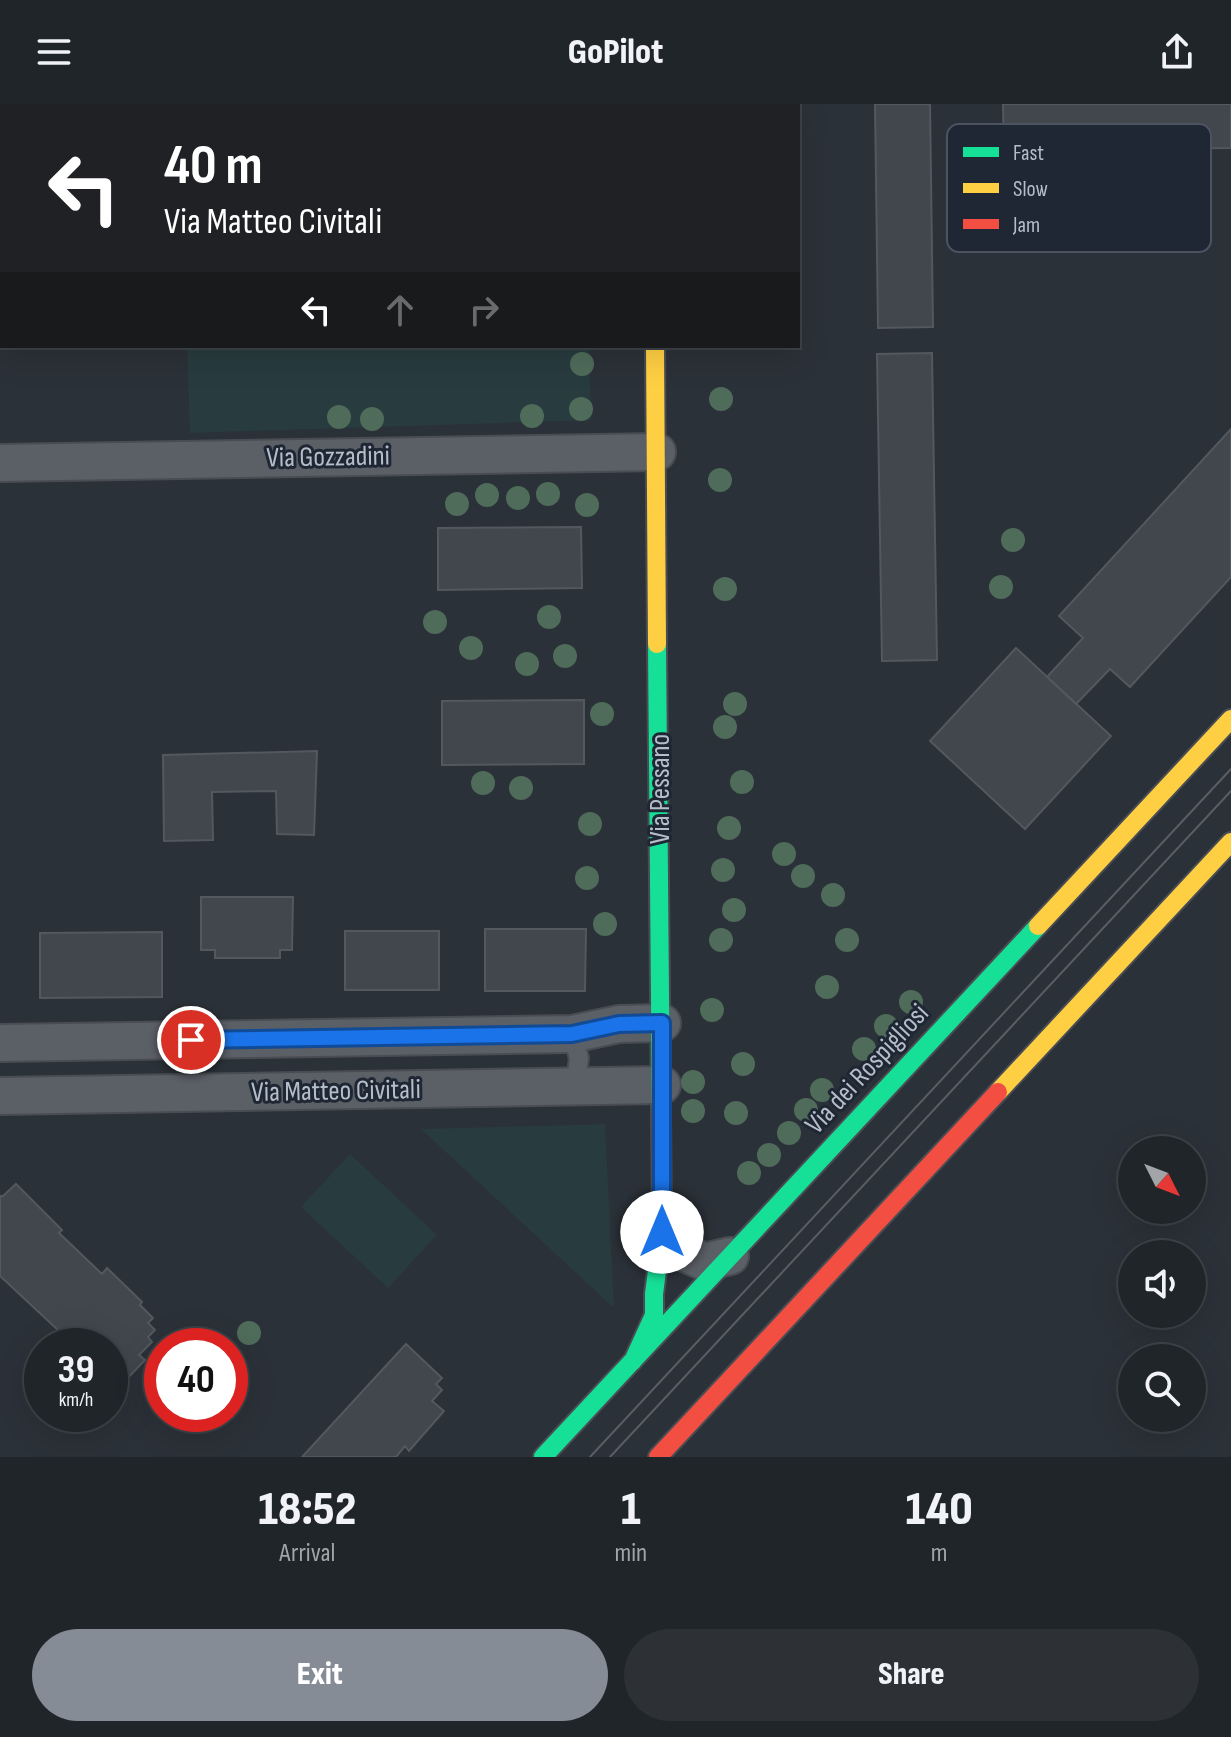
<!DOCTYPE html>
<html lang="en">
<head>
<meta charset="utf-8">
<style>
  body { margin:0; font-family:"Sofia Sans Condensed",sans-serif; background:#2d3136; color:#f1f3f6; height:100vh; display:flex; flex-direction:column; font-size:30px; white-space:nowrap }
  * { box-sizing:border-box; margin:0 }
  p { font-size:26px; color:#a2a5a8 }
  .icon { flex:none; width:44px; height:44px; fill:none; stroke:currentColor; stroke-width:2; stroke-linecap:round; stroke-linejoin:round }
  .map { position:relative; height:1353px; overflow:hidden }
  .panel { display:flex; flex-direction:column; background:#20252a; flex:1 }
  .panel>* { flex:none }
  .banner { position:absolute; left:0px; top:0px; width:800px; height:244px; box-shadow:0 8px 32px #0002,0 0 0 2px #3d4247; background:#202124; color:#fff; overflow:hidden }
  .needle { width:52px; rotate:132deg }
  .tools { position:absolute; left:1118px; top:1032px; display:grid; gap:16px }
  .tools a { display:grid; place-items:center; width:88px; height:88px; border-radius:50%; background:#20252a; box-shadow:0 8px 32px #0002,0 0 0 2px #3d4247; font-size:40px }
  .speed { position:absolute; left:24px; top:1224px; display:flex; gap:16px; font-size:40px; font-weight:700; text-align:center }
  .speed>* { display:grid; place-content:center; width:104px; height:104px; border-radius:50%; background:#20252a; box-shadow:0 8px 32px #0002,0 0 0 2px #3d4247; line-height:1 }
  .speed small { font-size:20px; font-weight:400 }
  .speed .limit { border:12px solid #d22; background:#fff; color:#111 }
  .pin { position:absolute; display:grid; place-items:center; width:68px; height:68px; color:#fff; margin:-34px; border:4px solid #fff; border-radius:50%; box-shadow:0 2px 8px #0007 }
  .me { position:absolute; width:88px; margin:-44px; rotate:0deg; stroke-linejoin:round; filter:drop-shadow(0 0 6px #0008) }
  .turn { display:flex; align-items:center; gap:28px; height:168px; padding:0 32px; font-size:36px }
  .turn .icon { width:104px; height:104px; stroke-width:2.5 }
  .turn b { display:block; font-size:56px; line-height:68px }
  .lanes { display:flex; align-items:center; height:76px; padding:0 32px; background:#0003; justify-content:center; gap:40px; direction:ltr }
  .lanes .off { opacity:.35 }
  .eta { display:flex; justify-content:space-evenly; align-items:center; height:136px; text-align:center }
  .eta b { font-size:48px; font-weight:800; line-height:56px }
  .action { display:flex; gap:16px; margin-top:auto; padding:16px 32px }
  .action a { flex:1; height:92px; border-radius:48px; background:#858c96; color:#fff; font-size:32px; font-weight:800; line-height:92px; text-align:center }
  .action a+a { background:#2d3136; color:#f1f3f6 }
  header { display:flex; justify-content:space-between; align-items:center; height:104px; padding:0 32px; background:#20252a; font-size:36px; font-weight:800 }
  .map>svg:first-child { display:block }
</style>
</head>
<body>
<header><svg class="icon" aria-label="menu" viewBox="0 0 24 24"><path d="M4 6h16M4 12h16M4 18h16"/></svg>GoPilot<svg class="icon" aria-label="share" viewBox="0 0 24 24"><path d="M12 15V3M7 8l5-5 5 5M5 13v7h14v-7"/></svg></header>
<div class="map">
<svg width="1231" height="1353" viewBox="0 0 1231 1353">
  <rect width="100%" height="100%" fill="#2b3138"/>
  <!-- green -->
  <path fill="#283b3e" d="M 139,0 L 581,0 L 581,2 L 152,2 Z
    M 187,242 L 589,242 L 591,316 L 190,329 Z
    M 605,1020 L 614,1204 L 421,1025 Z
    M 350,1050 L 437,1131 L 388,1184 L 301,1103 Z"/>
  <!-- building -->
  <path fill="#42464d" stroke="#53585f" stroke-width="2" d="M 875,0 L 930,0 L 933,223 L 878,224 Z
    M 1003,0 L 1231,0 L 1231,44 L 1004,47 Z
    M 0,121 L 2,122 L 2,216 L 0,216 Z
    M 932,249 L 937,556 L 882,557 L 877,250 Z
    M 1231,325 L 1231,473 L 1130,583 L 1110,565 L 1076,600 L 1047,573 L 1083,534 L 1059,512 Z
    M 581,423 L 582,484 L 438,486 L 438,424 Z
    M 1016,544 L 1111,632 L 1025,725 L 930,637 Z
    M 584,596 L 584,660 L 442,661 L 442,597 Z
    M 317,647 L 314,731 L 277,730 L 276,687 L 212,688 L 213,736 L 164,737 L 163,651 Z
    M 201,793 L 293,793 L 292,846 L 280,846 L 280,854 L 215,854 L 215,846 L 201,846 Z
    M 485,825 L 586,825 L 585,887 L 485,887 Z
    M 345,827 L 439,827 L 439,886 L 345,886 Z
    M 162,828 L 162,893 L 40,894 L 40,829 Z
    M 16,1080 L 62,1126 L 59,1129 L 102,1170 L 107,1164 L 142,1198 L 140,1201 L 153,1214 L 148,1219 L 155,1226 L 148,1233 L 152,1238 L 139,1251 L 145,1256 L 123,1279 L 118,1273 L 114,1278 L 110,1275 L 110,1242 L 75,1242 L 0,1172 L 0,1092 L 3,1092 Z
    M 406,1240 L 442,1274 L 436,1280 L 442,1286 L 432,1297 L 444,1307 L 409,1347 L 405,1342 L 396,1353 L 302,1353 Z"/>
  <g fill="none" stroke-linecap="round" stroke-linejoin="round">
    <!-- lane casing -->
    <g stroke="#494d53" stroke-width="22">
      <path id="lane" d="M 572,930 L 579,954 L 575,984"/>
    </g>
    <!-- street casing -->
    <g stroke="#494d53" stroke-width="40">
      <path id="street" d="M 651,0 L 651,2
        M 0,359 L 657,348
        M 0,939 L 572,930 L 619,920 L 662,919
        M 0,992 L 662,981
        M 662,1128 L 676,1145 L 705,1158 L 730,1152"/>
    </g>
    <!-- fast casing -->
    <g stroke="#494d53" stroke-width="22">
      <path id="fast" d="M 633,1257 L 654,1211 L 654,1190 L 662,1128 L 657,540
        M 543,1353 L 1038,822"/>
    </g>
    <!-- slow casing -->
    <g stroke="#494d53" stroke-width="22">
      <path id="slow" d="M 655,242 L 657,540
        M 1038,822 L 1231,615
        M 998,988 L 1231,738"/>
    </g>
    <!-- jam casing -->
    <g stroke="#494d53" stroke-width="22">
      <path id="jam" d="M 658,1353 L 998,988"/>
    </g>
    <!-- lane -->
    <use href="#lane" stroke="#5b5f66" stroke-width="18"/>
    <!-- street -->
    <use href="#street" stroke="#5b5f66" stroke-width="36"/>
    <!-- fast -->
    <use href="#fast" stroke="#16e098" stroke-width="18"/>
    <!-- slow -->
    <use href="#slow" stroke="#ffcf43" stroke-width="18"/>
    <!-- jam -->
    <use href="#jam" stroke="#f24e42" stroke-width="18"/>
    <!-- tram -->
    <path stroke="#595e64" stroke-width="2" d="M 590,1353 L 1231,665
      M 610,1353 L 1231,687"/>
  </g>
  <!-- trees -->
  <g fill="#4f6b5a">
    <circle cx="582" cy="260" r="12"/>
    <circle cx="721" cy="295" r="12"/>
    <circle cx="581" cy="305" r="12"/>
    <circle cx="532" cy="312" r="12"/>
    <circle cx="339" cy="313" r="12"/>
    <circle cx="372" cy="315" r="12"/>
    <circle cx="720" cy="376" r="12"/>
    <circle cx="548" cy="390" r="12"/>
    <circle cx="487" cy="391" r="12"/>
    <circle cx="518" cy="394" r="12"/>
    <circle cx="457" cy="400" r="12"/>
    <circle cx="587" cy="401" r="12"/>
    <circle cx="1013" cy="436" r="12"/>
    <circle cx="1001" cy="483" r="12"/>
    <circle cx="725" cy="485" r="12"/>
    <circle cx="549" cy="513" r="12"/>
    <circle cx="435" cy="518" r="12"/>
    <circle cx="471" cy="544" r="12"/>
    <circle cx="565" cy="552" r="12"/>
    <circle cx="527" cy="560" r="12"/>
    <circle cx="735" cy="600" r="12"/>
    <circle cx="602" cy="610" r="12"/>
    <circle cx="725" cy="623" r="12"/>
    <circle cx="742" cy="678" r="12"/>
    <circle cx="483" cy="679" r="12"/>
    <circle cx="521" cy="684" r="12"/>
    <circle cx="590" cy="720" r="12"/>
    <circle cx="729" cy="724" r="12"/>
    <circle cx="784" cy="750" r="12"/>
    <circle cx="723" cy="766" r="12"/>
    <circle cx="803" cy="772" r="12"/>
    <circle cx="587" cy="774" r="12"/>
    <circle cx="833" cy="791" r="12"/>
    <circle cx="734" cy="806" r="12"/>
    <circle cx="605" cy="820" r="12"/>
    <circle cx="721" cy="836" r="12"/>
    <circle cx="847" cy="836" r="12"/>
    <circle cx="827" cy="883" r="12"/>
    <circle cx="911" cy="898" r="12"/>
    <circle cx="712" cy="906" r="12"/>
    <circle cx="886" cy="922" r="12"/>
    <circle cx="864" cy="945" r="12"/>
    <circle cx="743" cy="960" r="12"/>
    <circle cx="693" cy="978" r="12"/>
    <circle cx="822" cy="986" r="12"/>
    <circle cx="806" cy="1006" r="12"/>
    <circle cx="693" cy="1007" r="12"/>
    <circle cx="736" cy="1009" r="12"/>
    <circle cx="789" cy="1029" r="12"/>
    <circle cx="769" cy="1051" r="12"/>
    <circle cx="749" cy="1069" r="12"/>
    <circle cx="249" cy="1229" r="12"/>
  </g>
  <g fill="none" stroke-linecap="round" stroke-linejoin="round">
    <!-- route casing -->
    <g stroke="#114b97" stroke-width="20">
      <path id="route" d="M 191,936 L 572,930 L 619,920 L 662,919 L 662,1128"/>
    </g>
    <!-- route -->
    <use href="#route" stroke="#1a73e8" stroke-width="14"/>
  </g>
  <g text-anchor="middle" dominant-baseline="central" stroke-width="6" stroke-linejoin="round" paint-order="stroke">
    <!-- street labels -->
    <g font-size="28" fill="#b5bdc9" stroke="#1e2733">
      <text transform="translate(328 353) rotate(-1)">Via Gozzadini</text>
      <text transform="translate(660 685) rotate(-90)">Via Pessano</text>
      <text transform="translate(867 965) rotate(-47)">Via dei Rospigliosi</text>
      <text transform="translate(336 987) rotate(-1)">Via Matteo Civitali</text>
    </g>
  </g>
  <!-- legend -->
  <rect x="947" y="20" width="264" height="128" rx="12" fill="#1e2733" stroke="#4b5460" stroke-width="2"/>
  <rect x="963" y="43" width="36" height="10" fill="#16e098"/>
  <rect x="963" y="79" width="36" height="10" fill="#ffcf43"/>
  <rect x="963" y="115" width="36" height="10" fill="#f24e42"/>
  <g font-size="22" fill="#b5bdc9">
    <text x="1013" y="56">Fast</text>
    <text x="1013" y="92">Slow</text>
    <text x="1013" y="128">Jam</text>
  </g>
</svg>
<div class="tools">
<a><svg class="needle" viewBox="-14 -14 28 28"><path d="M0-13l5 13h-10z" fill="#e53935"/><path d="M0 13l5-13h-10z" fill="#a2a5a8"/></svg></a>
<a><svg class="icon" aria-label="sound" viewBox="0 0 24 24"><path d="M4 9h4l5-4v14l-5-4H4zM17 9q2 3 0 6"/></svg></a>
<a><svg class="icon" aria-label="search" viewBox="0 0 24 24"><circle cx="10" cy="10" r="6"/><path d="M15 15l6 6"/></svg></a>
</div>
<div class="speed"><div>39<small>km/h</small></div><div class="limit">40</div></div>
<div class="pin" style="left:191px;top:936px;background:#d93025"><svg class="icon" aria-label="arrive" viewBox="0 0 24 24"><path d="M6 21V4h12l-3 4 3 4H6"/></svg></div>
<svg class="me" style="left:662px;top:1128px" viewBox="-20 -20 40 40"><circle r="19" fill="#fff"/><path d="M0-13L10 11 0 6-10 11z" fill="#1a73e8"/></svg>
<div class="banner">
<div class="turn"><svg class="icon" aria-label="left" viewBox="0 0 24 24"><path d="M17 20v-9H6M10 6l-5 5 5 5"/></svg><div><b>40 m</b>Via Matteo Civitali</div></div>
<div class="lanes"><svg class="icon" aria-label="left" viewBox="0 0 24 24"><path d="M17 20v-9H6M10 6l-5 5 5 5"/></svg><svg class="icon off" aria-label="ahead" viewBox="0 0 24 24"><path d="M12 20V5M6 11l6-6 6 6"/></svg><svg class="icon off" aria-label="right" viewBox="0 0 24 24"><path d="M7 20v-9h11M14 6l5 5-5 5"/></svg></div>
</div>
</div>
<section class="panel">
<div class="eta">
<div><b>18:52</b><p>Arrival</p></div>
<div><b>1</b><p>min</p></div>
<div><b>140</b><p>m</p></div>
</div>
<div class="action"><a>Exit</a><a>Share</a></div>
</section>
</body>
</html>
